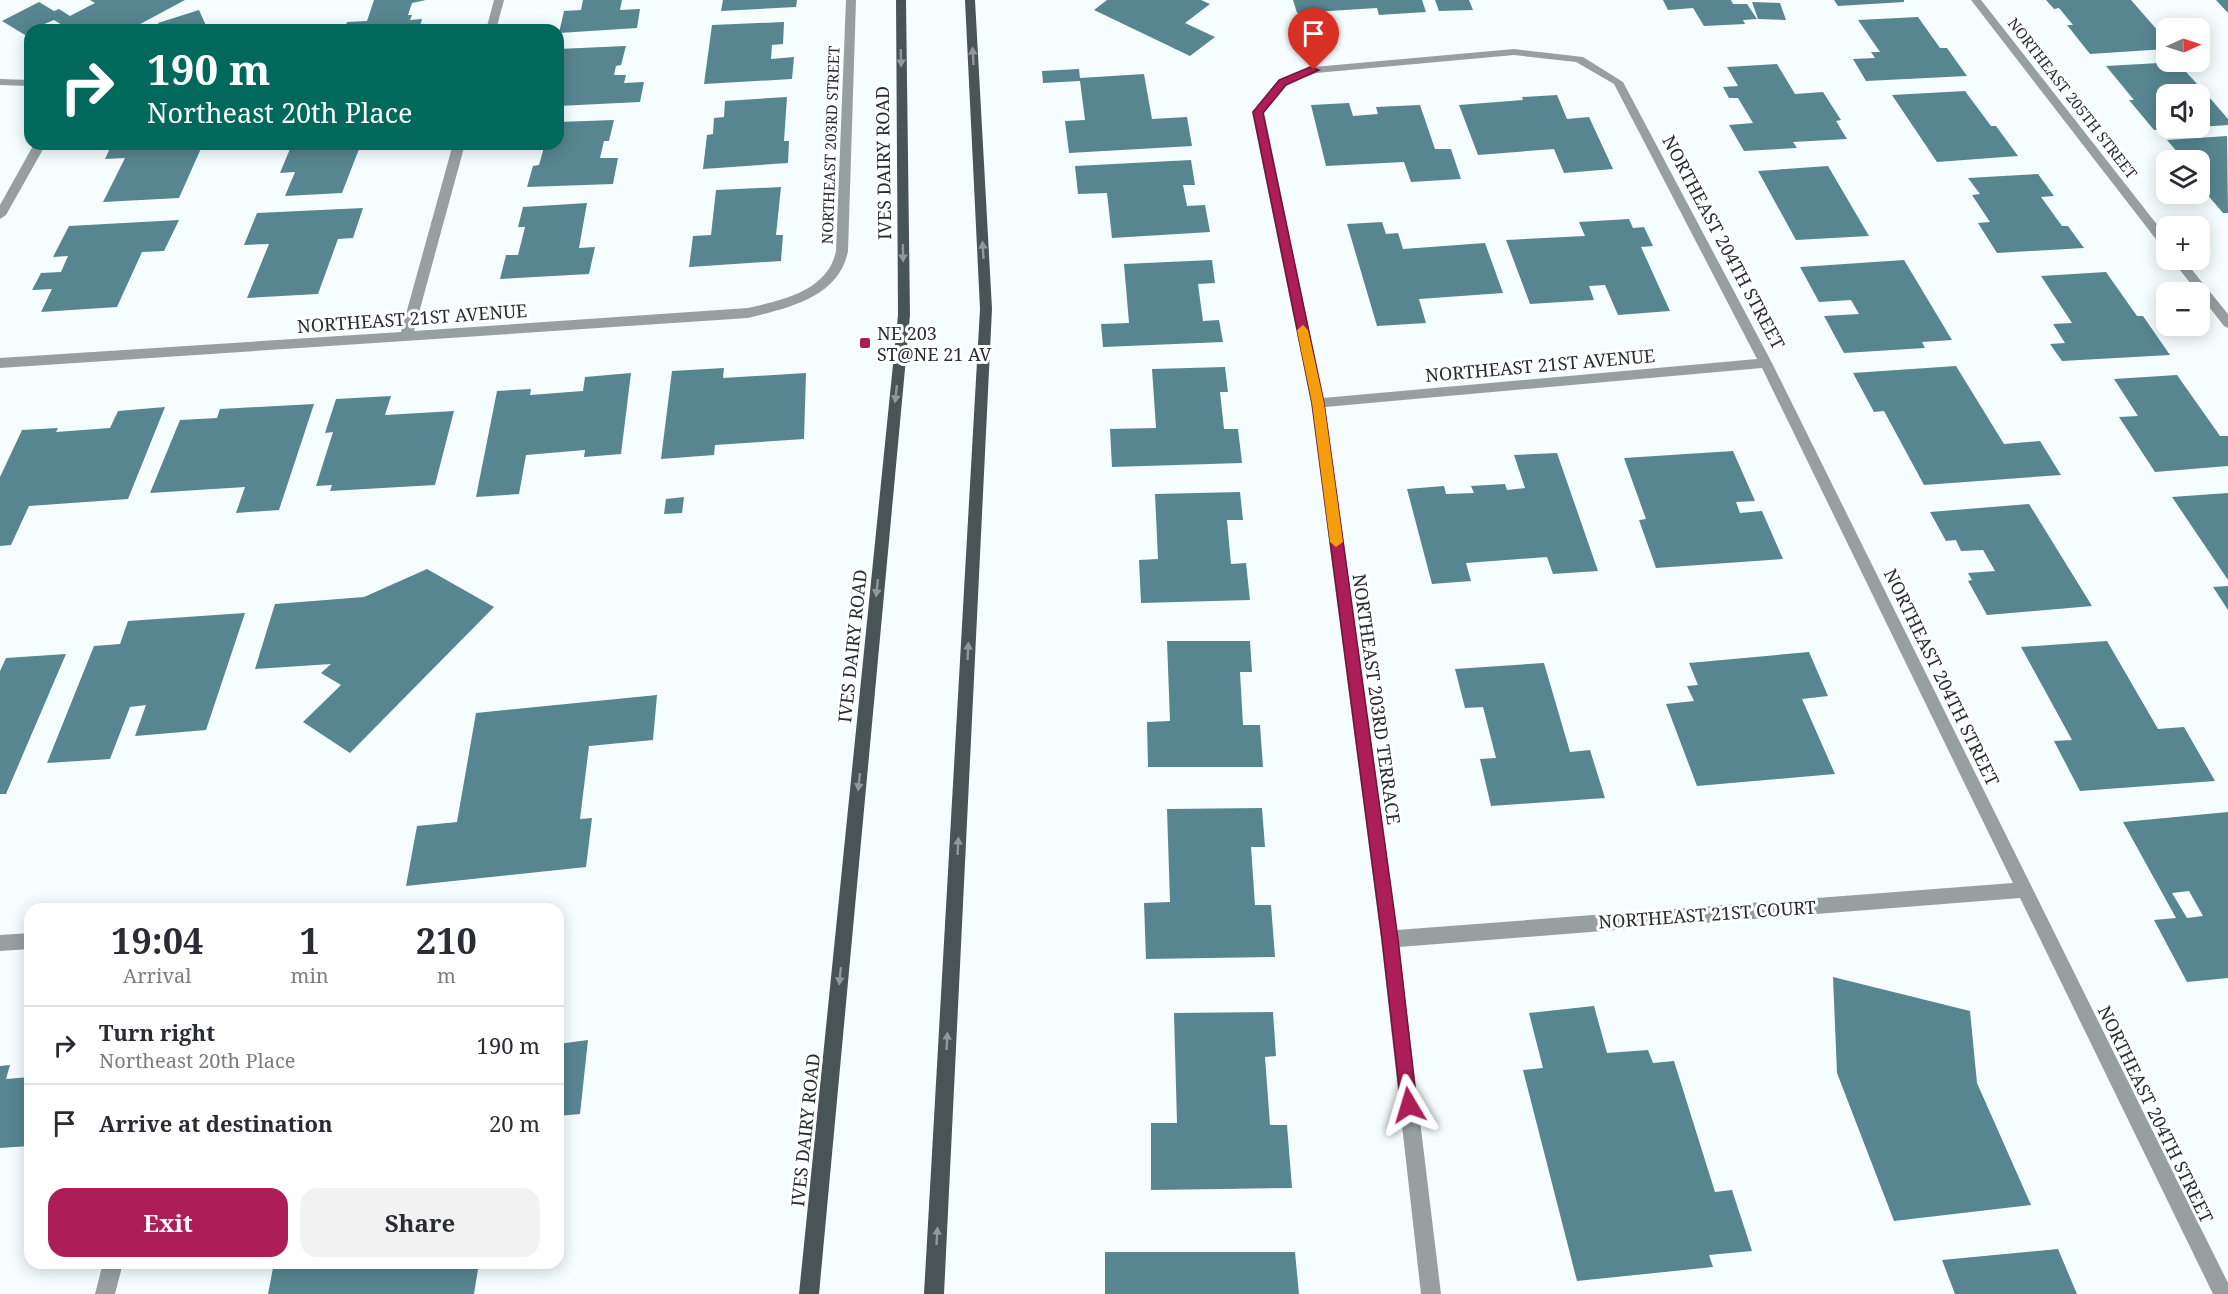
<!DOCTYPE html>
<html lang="en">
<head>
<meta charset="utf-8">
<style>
  body { margin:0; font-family:"Noto Serif",serif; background:#f2f2f3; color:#2b2b33; height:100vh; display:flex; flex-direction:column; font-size:22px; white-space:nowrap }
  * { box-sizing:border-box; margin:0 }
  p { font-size:20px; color:#7c7c81 }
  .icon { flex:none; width:33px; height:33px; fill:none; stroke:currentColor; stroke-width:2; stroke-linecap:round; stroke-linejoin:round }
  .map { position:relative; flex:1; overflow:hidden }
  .details { position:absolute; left:24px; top:903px; width:540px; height:366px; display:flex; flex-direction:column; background:#fff; border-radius:18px; box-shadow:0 3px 15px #0003 }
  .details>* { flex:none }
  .hud { position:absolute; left:24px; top:24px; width:540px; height:126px; border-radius:18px; box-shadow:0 3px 15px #0003; background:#00695c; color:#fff; overflow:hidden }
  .needle { width:39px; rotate:87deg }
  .fabs { position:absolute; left:2156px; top:18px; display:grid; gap:12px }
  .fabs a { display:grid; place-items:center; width:54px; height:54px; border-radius:12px; background:#fff; box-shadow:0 3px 15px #0003; font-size:30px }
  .pin { position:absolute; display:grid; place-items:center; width:51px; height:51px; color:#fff; margin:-62px -26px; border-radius:50% 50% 50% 0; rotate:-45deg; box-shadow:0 0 6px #0007 }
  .pin .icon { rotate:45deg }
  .me { position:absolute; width:66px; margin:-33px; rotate:353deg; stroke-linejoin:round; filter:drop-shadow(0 0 4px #0008) }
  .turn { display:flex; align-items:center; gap:21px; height:126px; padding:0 24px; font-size:27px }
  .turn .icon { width:78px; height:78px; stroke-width:2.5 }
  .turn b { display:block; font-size:42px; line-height:51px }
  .eta { display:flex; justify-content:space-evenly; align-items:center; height:102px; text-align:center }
  .eta b { font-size:36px; font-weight:700; line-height:42px }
  .action { display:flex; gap:12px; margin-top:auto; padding:12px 24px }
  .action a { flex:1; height:69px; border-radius:18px; background:#ad1e58; color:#fff; font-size:24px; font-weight:700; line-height:69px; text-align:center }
  .action a+a { background:#f2f2f3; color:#2b2b33 }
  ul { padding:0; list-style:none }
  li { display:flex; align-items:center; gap:18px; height:78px; padding:0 24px; border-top:2px solid #e1e1e2 }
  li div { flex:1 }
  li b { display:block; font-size:22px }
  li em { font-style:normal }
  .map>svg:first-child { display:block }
</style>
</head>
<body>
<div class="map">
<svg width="2228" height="1294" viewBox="0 0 2228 1294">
  <rect width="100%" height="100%" fill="#f6fdfe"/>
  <!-- building -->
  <path fill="#578690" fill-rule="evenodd" d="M 90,0 L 185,0 L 129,30 L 70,30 L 54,20 L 30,30 L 25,35 L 2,21 L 39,2 L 54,11 L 59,9 L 70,16 L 95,3 Z
    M 374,0 L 426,0 L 412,3 L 408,15 L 412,15 L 410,20 L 422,19 L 419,30 L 344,30 L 347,22 L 367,21 Z
    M 583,0 L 622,0 L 620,10 L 640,9 L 637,28 L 559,33 L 564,11 L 581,10 Z
    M 723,0 L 797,0 L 796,7 L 721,11 Z
    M 1107,0 L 1201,0 L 1210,4 L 1185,23 L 1215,37 L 1190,56 L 1094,10 Z
    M 1293,0 L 1422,0 L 1426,12 L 1379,15 L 1377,8 L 1297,13 Z
    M 1435,0 L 1469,0 L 1473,10 L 1439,11 Z
    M 1663,0 L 1731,0 L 1733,4 L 1747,4 L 1757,19 L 1743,20 L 1745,24 L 1704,26 L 1693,8 L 1668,10 Z
    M 1834,0 L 1904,0 L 1904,2 L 1838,6 Z
    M 2046,0 L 2131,0 L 2166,40 L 2161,42 L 2166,49 L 2090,54 L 2067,25 L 2073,25 L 2059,8 L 2054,9 Z
    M 2216,0 L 2228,0 L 2228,13 Z
    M 1752,2 L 1780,3 L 1786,20 L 1758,19 Z
    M 199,10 L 208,30 L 161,30 L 158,23 Z
    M 1918,17 L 1940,48 L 1947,48 L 1967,76 L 1866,81 L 1853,59 L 1875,58 L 1871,52 L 1880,52 L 1858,20 Z
    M 784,22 L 783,44 L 772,45 L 771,59 L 794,57 L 792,79 L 704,84 L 712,25 Z
    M 626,46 L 621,65 L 616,66 L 614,75 L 626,75 L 624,83 L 644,82 L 640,102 L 558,106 L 558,49 Z
    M 2177,62 L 2198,85 L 2183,86 L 2191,94 L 2166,94 L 2166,128 L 2170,129 L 2154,130 L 2129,100 L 2134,100 L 2106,66 Z
    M 1777,64 L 1795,94 L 1823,92 L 1841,120 L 1836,121 L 1847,139 L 1793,142 L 1797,148 L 1744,151 L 1729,125 L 1753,123 L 1738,98 L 1729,98 L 1723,87 L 1738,86 L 1727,67 Z
    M 1079,69 L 1080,78 L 1144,74 L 1152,119 L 1187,117 L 1192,146 L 1069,153 L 1065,121 L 1085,120 L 1080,81 L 1043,83 L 1042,71 Z
    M 1965,91 L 1991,126 L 1996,126 L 2018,156 L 1937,162 L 1892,95 Z
    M 1557,95 L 1567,119 L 1589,117 L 1613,169 L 1564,173 L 1554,149 L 1478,155 L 1459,105 L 1523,100 L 1522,97 Z
    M 787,97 L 784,141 L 789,141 L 788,163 L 703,169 L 707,135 L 713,134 L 714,118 L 724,117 L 725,101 Z
    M 2209,97 L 2228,119 L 2228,125 L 2199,127 L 2199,98 Z
    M 1349,103 L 1353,116 L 1378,114 L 1376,107 L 1420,105 L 1435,149 L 1451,149 L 1461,179 L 1411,182 L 1404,162 L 1326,166 L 1311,105 Z
    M 614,120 L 609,141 L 604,141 L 600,158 L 618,158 L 613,184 L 527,187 L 533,166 L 539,165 L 545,144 L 558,144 L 558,122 Z
    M 2227,136 L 2228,213 L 2223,213 L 2199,185 L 2199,160 L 2184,160 L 2167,140 Z
    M 112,144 L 203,144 L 179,198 L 103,202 L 125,158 L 105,159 Z
    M 292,144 L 382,144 L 381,147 L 359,149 L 342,193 L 285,196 L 295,172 L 280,173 Z
    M 1191,160 L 1195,185 L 1183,185 L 1187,206 L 1205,205 L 1210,232 L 1112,238 L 1107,193 L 1078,194 L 1075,166 Z
    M 1828,166 L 1869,236 L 1796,240 L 1758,171 Z
    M 2038,174 L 2054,196 L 2041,197 L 2062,226 L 2068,226 L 2084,248 L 1997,253 L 1978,223 L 1990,222 L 1972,195 L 1980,194 L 1968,178 Z
    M 781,187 L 776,235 L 783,235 L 781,261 L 689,267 L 693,236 L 711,235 L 716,190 Z
    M 587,203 L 579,248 L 595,247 L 589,274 L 500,279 L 506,255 L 518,255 L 525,227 L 518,227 L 523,207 Z
    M 363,208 L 353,238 L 338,239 L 318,294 L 247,298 L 269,244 L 244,245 L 257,213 Z
    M 1629,219 L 1633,228 L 1644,227 L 1653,246 L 1641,247 L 1670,311 L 1618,315 L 1605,285 L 1589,286 L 1594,300 L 1530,304 L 1506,240 L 1585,236 L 1579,222 Z
    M 179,220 L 164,251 L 142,252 L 117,307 L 41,312 L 52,289 L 32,290 L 41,273 L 61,272 L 68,256 L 53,257 L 69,226 Z
    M 1382,222 L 1386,234 L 1398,233 L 1403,249 L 1485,243 L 1503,293 L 1419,299 L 1426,323 L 1377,326 L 1347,224 Z
    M 1212,260 L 1215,283 L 1198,284 L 1203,321 L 1219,320 L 1223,342 L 1103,347 L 1101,324 L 1129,323 L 1124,264 Z
    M 1904,260 L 1952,340 L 1922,342 L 1925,348 L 1844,353 L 1824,316 L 1859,314 L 1851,300 L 1819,302 L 1800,267 Z
    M 2106,272 L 2137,316 L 2143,316 L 2170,355 L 2062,361 L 2050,344 L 2065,343 L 2053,324 L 2072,323 L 2041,276 Z
    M 1956,366 L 2004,444 L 2040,441 L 2061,475 L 1924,485 L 1884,411 L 1874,412 L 1853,373 Z
    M 1225,367 L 1228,392 L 1220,392 L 1224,429 L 1238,429 L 1242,463 L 1112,467 L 1110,429 L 1156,428 L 1152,369 Z
    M 724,368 L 723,378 L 806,373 L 804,439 L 715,445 L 714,455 L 661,459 L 672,371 Z
    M 631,373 L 621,454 L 584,457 L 585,450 L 526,455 L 519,494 L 476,497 L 497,391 L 531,389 L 530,395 L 583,391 L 585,377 Z
    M 2177,375 L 2220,436 L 2228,436 L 2228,466 L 2155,472 L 2119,417 L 2138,416 L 2114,379 Z
    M 391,396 L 385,415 L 454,411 L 435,485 L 330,491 L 332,485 L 316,486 L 333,432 L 325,433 L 336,399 Z
    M 314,404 L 279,510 L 236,513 L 245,487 L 150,493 L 180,420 L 217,418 L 220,409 Z
    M 165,407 L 128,499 L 29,506 L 11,545 L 0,546 L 0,477 L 22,430 L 58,428 L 56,432 L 110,428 L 118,411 Z
    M 1733,451 L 1755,501 L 1736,502 L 1740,513 L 1762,511 L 1783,559 L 1656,568 L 1639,520 L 1646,519 L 1624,458 Z
    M 1557,453 L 1598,571 L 1553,574 L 1547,557 L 1466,563 L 1471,581 L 1432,584 L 1407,489 L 1444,486 L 1446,494 L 1474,493 L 1471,486 L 1505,484 L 1507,490 L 1525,488 L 1514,455 Z
    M 1240,492 L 1243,520 L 1227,520 L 1231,564 L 1246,563 L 1250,600 L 1141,603 L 1139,560 L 1158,559 L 1155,494 Z
    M 2228,493 L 2228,580 L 2172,497 Z
    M 684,497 L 682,513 L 664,514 L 666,499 Z
    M 2029,504 L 2092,606 L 1987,615 L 1968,581 L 1972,580 L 1968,573 L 1995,571 L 1983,550 L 1961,551 L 1956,540 L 1946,541 L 1930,512 Z
    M 427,569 L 494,607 L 350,753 L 303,722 L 341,685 L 321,673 L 331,664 L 255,669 L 275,604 L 364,597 Z
    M 2228,586 L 2228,610 L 2213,587 Z
    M 245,613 L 206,730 L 135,736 L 146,705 L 130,707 L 110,759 L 47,763 L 94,646 L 120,644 L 128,621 Z
    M 1167,641 L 1250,641 L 1252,672 L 1240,672 L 1243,725 L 1260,725 L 1263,767 L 1148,767 L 1147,722 L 1170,721 Z
    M 2107,641 L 2158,729 L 2184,727 L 2215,781 L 2080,791 L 2054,741 L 2072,740 L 2021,647 Z
    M 1809,652 L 1828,696 L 1802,699 L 1835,774 L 1697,786 L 1666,704 L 1694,701 L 1687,686 L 1698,685 L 1689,663 Z
    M 66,654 L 6,794 L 0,794 L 0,671 L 6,658 Z
    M 1544,663 L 1570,752 L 1590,750 L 1605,798 L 1491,806 L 1480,759 L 1496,758 L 1483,707 L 1465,708 L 1455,669 Z
    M 657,695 L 653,740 L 589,746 L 580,819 L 592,818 L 586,867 L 406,886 L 417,826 L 457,822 L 476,713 Z
    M 1262,808 L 1265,847 L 1251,847 L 1255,905 L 1271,905 L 1275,957 L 1146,959 L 1144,903 L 1170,902 L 1167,809 Z
    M 2228,812 L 2228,978 L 2187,982 L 2154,920 L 2176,918 L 2123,822 ZM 2189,891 L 2203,916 L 2187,918 L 2172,893 Z
    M 1833,977 L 1970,1011 L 1977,1083 L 2031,1205 L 1894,1221 L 1837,1073 Z
    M 1594,1006 L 1607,1053 L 1648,1050 L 1653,1063 L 1674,1061 L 1715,1192 L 1732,1190 L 1752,1251 L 1709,1255 L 1713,1267 L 1577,1281 L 1523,1070 L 1543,1068 L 1529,1013 Z
    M 1273,1012 L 1276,1056 L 1265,1057 L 1270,1125 L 1287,1125 L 1292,1188 L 1151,1190 L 1151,1123 L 1177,1123 L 1174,1013 Z
    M 588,1040 L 580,1114 L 558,1116 L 558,1044 Z
    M 10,1065 L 6,1079 L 30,1077 L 30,1146 L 0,1148 L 0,1066 Z
    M 2058,1249 L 2077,1294 L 1955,1294 L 1942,1260 Z
    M 1105,1252 L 1295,1252 L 1299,1294 L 1105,1294 Z
    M 274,1263 L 479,1263 L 474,1294 L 268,1294 Z"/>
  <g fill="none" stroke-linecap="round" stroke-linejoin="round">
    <!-- minor -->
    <path fill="#989fa0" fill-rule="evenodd" d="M 494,0 L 504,0 L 496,30 L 486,30 Z
      M 846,0 L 856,0 L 848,251 C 839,298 787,308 748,318 L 0,368 L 0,358 L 401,332 L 453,144 L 465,144 L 414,331 L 748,308 C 782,300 828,291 836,251 Z
      M 1971,0 L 1981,0 L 2166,236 L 2166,248 L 2162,247 Z
      M 1514,49 L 1583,57 L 1623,82 L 1772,363 L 2228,1283 L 2228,1294 L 2213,1294 L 2020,898 L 1399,947 L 1441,1294 L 1421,1294 L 1381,939 L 1311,403 L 1252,112 L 1279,80 L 1314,67 ZM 1514,55 L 1576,62 L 1614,84 L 1757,359 L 1323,398 L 1264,112 L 1287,84 L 1316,73 ZM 1762,368 L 2013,883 L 1397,930 L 1325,407 Z
      M 0,79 L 30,80 L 30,86 L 0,85 Z
      M 34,144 L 46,144 L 6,215 L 0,219 L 0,205 Z
      M 2172,260 L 2184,260 L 2228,314 L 2228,328 L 2224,326 Z
      M 30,933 L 30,949 L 0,951 L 0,935 Z
      M 103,1263 L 123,1263 L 115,1294 L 95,1294 Z"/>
    <!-- major -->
    <path fill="#495457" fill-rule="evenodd" d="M 896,0 L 906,0 L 910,315 L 819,1294 L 799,1294 L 898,315 Z
      M 965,0 L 975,0 L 992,309 L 944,1294 L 924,1294 L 980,309 Z"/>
  </g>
  <!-- one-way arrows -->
  <defs><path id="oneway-solid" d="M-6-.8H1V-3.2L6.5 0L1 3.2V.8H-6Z" transform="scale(1.5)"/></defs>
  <g fill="#92989a">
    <use href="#oneway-solid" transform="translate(973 56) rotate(-93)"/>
    <use href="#oneway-solid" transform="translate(901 58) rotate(89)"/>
    <use href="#oneway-solid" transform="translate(983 250) rotate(-93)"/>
    <use href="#oneway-solid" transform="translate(903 253) rotate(89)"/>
    <use href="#oneway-solid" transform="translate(896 394) rotate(96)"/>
    <use href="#oneway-solid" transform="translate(877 588) rotate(96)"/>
    <use href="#oneway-solid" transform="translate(968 651) rotate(-87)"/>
    <use href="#oneway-solid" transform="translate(859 782) rotate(96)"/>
    <use href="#oneway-solid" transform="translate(958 846) rotate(-87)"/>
    <use href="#oneway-solid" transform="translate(840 976) rotate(96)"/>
    <use href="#oneway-solid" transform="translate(947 1041) rotate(-87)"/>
    <use href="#oneway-solid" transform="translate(937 1236) rotate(-87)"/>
  </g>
  <!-- route -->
  <path fill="#ad1e58" stroke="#701439" stroke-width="1.5" d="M 1310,67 L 1319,70 L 1286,85 L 1263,113 L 1324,403 L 1398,939 L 1417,1105 L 1415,1111 L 1409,1113 L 1403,1111 L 1401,1105 L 1382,939 L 1312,403 L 1253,112 L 1279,80 Z"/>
  <!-- slow -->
  <path fill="#f59e0b" d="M 1303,325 L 1308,330 L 1324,403 L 1343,542 L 1336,547 L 1330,542 L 1312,403 L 1297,330 Z"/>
  <!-- markers -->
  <rect fill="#ad1e58" stroke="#fff" stroke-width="2" x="859" y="337" width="12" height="12" rx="3"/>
  <g text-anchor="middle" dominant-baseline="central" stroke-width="6" stroke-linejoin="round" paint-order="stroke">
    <!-- far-street labels -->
    <g font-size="15" fill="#282e30" stroke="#fff">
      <text transform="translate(2073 98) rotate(52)">NORTHEAST 205TH STREET</text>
      <text transform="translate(830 145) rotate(-88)">NORTHEAST 203RD STREET</text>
    </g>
    <!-- street labels -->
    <g font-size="18" fill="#282e30" stroke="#fff">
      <text transform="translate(883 163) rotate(-91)">IVES DAIRY ROAD</text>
      <text transform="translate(1724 242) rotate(62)">NORTHEAST 204TH STREET</text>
      <text transform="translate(412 318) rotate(-4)">NORTHEAST 21ST AVENUE</text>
      <text transform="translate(1540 365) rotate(-5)">NORTHEAST 21ST AVENUE</text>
      <text transform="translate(852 646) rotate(-84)">IVES DAIRY ROAD</text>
      <text transform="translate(1942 677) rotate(64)">NORTHEAST 204TH STREET</text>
      <text transform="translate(1377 699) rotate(82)">NORTHEAST 203RD TERRACE</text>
      <text transform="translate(1707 914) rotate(-4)">NORTHEAST 21ST COURT</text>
      <text transform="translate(2156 1114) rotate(64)">NORTHEAST 204TH STREET</text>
      <text transform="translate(805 1130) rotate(-84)">IVES DAIRY ROAD</text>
    </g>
    <!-- poi labels -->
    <g font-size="18" fill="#282e30" stroke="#fff" text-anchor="start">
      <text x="877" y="333">NE 203<tspan x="877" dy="21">ST@NE 21 AV</tspan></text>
    </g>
  </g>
</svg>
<div class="fabs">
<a><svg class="needle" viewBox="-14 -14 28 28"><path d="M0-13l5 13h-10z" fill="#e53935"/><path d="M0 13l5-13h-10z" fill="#7c7c81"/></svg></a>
<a><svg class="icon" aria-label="sound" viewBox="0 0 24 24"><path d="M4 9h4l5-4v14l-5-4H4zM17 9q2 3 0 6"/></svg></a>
<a><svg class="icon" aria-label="layers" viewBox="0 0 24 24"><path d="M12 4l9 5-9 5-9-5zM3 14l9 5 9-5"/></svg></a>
<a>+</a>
<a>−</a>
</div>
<div class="pin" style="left:1314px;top:70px;background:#d93025"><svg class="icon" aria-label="arrive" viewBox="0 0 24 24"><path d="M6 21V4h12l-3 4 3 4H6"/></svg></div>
<svg class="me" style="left:1409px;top:1105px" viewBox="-20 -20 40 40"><path d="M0-17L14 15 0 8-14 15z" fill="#ad1e58" stroke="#fff" stroke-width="4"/></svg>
<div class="hud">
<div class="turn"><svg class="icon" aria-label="right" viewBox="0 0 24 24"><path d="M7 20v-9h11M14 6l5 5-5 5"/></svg><div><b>190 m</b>Northeast 20th Place</div></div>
</div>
<section class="details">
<div class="eta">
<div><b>19:04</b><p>Arrival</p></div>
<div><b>1</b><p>min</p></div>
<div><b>210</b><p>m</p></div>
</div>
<ul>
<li><svg class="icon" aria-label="right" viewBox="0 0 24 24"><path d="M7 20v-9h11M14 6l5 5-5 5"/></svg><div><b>Turn right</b><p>Northeast 20th Place</p></div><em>190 m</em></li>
<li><svg class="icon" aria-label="arrive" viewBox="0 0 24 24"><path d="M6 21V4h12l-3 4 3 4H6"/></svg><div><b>Arrive at destination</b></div><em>20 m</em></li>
</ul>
<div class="action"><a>Exit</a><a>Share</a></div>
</section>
</div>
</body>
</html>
